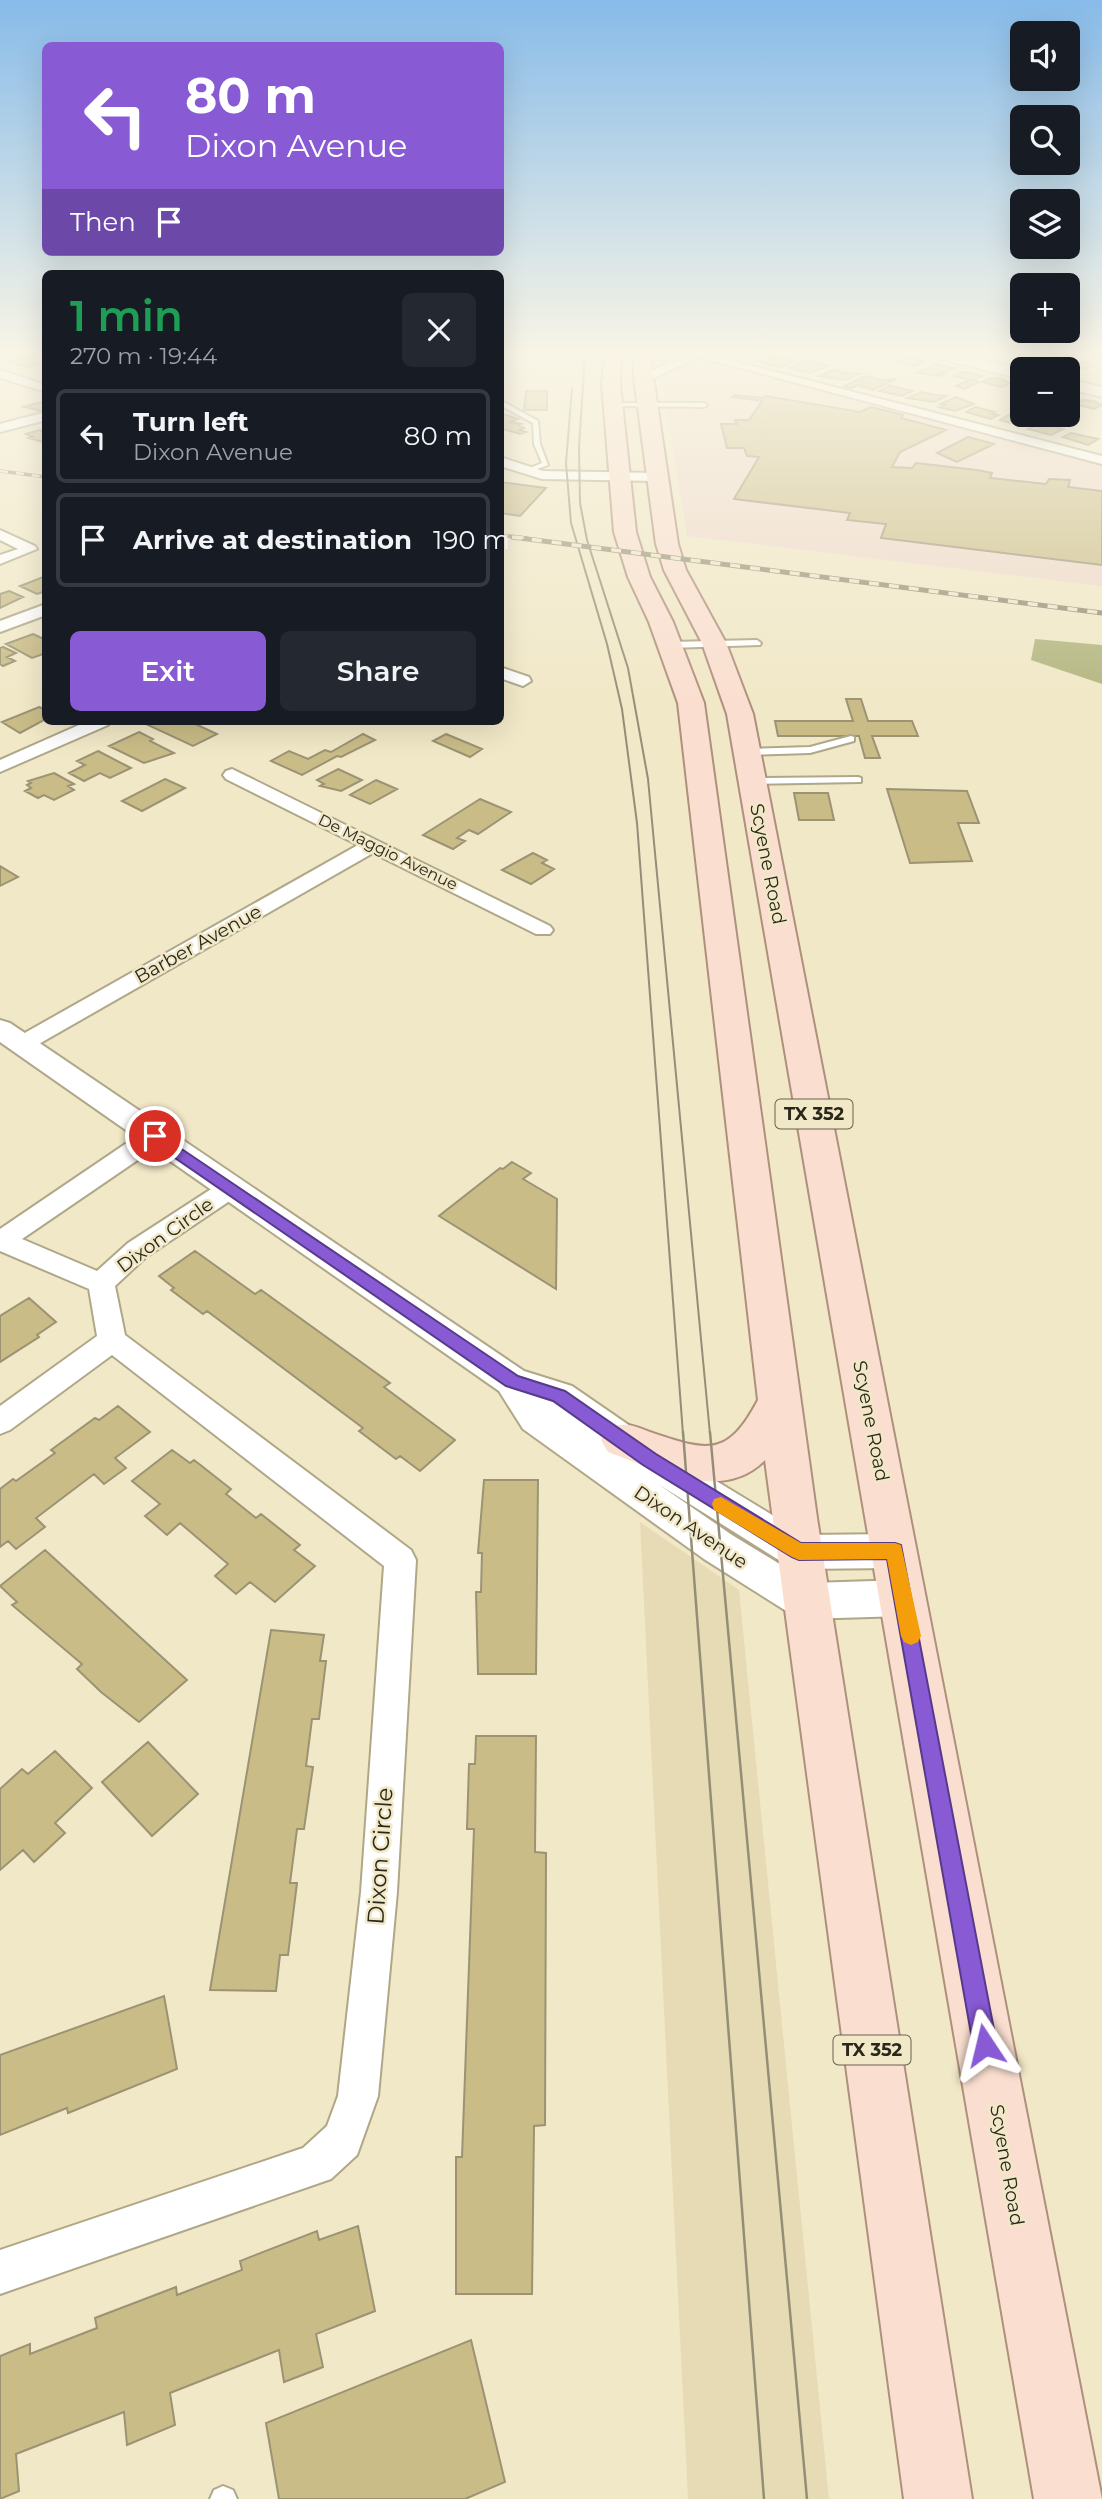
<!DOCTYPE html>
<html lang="en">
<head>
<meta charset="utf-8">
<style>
  body { margin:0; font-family:Montserrat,sans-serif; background:#242831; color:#f1f3f6; height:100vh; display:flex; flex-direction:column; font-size:26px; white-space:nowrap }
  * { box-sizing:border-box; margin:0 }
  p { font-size:23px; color:#9ea1a6 }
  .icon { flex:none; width:38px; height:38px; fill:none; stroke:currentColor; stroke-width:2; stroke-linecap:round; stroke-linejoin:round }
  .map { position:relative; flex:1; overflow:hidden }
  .details { position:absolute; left:42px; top:270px; width:462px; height:455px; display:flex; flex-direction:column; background:#171b24; border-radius:10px; box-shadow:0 7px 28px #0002 }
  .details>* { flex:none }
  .banner { position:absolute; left:42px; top:42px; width:462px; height:214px; border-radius:10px; box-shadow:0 7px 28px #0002; background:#885ad4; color:#fff; overflow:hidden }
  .buttons { position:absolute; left:1010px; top:21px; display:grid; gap:14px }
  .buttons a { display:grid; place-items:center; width:70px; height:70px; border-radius:10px; background:#171b24; box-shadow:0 7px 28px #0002; font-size:35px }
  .pin { position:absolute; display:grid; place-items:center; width:60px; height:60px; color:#fff; margin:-30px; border:4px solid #fff; border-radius:50%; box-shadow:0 2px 7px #0007 }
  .me { position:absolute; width:77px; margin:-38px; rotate:350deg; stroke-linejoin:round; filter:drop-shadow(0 0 5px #0008) }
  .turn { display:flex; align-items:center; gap:24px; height:147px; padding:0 28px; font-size:32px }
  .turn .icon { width:91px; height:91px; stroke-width:2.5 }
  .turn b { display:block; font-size:49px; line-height:60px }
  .then { display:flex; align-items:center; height:66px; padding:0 28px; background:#0003; gap:14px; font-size:26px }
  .round { display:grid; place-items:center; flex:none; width:74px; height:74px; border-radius:10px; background:#242831 }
  .headline { display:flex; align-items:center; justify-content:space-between; height:119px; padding:0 28px }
  h1 { font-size:42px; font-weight:600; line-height:52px; color:#1e9e55 }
  .action { display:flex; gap:14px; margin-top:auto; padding:14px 28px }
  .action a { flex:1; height:80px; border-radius:10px; background:#885ad4; color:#fff; font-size:28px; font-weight:600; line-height:80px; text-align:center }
  .action a+a { background:#242831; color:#f1f3f6 }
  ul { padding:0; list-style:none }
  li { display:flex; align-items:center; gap:21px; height:94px; margin:0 14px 10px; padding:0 14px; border:4px solid #363941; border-radius:10px }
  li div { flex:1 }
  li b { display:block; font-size:26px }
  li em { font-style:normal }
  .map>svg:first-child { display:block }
</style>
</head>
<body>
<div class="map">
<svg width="1102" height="2499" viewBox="0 0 1102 2499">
  <rect width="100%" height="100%" fill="#f1e8c7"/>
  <!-- built -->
  <path fill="#e6dbb4" d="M 640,1522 L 739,1590 L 829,2499 L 688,2499 Z"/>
  <!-- industrial -->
  <path fill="#eed9cb" d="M 703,361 L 1102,464 L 1102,586 L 687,536 L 661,378 Z"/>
  <!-- forest -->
  <path fill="#b3b680" d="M 1035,639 L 1102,645 L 1102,684 L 1031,660 Z"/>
  <!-- building -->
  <path fill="#cabc87" stroke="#9b9374" stroke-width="2" d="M 1041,355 L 1056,355 L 1064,357 L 1054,363 L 1035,358 Z
    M 770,357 L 775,357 L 795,361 L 782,367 L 759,362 Z
    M 24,358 L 39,363 L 26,367 L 9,362 Z
    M 907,358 L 917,360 L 924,362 L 914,366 L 898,362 Z
    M 807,360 L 828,366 L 810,373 L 789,368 Z
    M 1074,360 L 1094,365 L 1086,369 L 1066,364 Z
    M 936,364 L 954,368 L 940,373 L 944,374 L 940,376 L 918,373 Z
    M 834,370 L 847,373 L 859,374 L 846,380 L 819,376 Z
    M 962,372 L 970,373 L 982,376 L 973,380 L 979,382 L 964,389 L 956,386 L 970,380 L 954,376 Z
    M 865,376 L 881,380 L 896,379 L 873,390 L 858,385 L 851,388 L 844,386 Z
    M 991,378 L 1001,379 L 1010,383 L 1002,387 L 982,382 Z
    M 890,385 L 893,386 L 913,391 L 902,396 L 879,391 Z
    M 526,391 L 547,391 L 547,410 L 524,410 Z
    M 922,392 L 935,395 L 947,396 L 934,402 L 907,398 Z
    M 734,395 L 764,398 L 766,396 L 860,412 L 871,407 L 903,415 L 901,418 L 946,430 L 900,452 L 892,467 L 912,468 L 916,463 L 977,470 L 992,473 L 990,478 L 1046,484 L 1049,479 L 1070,480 L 1068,487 L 1102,491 L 1102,565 L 881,538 L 886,524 L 847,520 L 850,513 L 734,499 L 759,457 L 747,456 L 744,448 L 727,448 L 721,424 L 737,424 L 735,420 L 749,420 L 762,401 L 732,397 Z
    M 956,397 L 974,404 L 955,411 L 939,407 L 945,405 L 940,404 Z
    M 1083,400 L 1094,401 L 1102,405 L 1094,409 L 1074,404 Z
    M 45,401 L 46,409 L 41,411 L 24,407 Z
    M 975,407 L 995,412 L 992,414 L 998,415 L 991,419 L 966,412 Z
    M 500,413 L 518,419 L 510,422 L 521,424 L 519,425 L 524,428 L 519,430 L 526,432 L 520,434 L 500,428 Z
    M 1008,415 L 1028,421 L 1019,425 L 1000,420 Z
    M 1041,423 L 1063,429 L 1051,435 L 1028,429 Z
    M 40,430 L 46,433 L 46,443 L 29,438 L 33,437 L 26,434 Z
    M 1071,433 L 1098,439 L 1088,445 L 1063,437 Z
    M 968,437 L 994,444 L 957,462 L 937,453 Z
    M 500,482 L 546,488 L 520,516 L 500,513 Z
    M 43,577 L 46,591 L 37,594 L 20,586 Z
    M 9,591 L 23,597 L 0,608 L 0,594 Z
    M 33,634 L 46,640 L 46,653 L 32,658 L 6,644 Z
    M 3,647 L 16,653 L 7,657 L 15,661 L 3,666 L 0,664 L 0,648 Z
    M 846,699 L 861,699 L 868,721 L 912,721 L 918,736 L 872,736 L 880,758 L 865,758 L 859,736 L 778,736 L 775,721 L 853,721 Z
    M 39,707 L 46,710 L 46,719 L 20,733 L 2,722 Z
    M 156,721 L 189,721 L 217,734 L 193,746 L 148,725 Z
    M 139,732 L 153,739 L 150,741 L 174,753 L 144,763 L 109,746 Z
    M 363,734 L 375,740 L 341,757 L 337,756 L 302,775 L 271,761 L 289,751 L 308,759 L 325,750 L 331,752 Z
    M 446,734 L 482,749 L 470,757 L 433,741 Z
    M 98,751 L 125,765 L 131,768 L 110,778 L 100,773 L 84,781 L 69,773 L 85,765 L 77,761 Z
    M 338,769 L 362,780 L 341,791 L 320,786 L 324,784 L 317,780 Z
    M 54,773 L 74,784 L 68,786 L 74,790 L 54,800 L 44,795 L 38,798 L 25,791 L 31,788 L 27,785 L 31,783 L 28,781 Z
    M 165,779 L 185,788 L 142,811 L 122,801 Z
    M 376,780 L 397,789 L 370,804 L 350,795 Z
    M 887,789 L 967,791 L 979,823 L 958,823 L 972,861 L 910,863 Z
    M 794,793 L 828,793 L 834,820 L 799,820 Z
    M 480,799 L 511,812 L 478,834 L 469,830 L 457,838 L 465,841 L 453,849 L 423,835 Z
    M 533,853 L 547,860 L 542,863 L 554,869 L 531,884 L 502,870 Z
    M 0,866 L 18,877 L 0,886 Z
    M 512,1162 L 531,1173 L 523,1179 L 557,1199 L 556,1289 L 439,1216 L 500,1168 L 503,1169 Z
    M 195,1251 L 255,1294 L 261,1290 L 390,1383 L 384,1387 L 455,1440 L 420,1471 L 400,1456 L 396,1459 L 359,1431 L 363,1428 L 207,1311 L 203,1314 L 171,1290 L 174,1288 L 159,1276 Z
    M 29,1298 L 56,1322 L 37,1335 L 39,1337 L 0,1362 L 0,1316 Z
    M 118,1406 L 150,1432 L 115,1458 L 126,1468 L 104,1484 L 94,1474 L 36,1518 L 45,1527 L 16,1549 L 8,1541 L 0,1547 L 0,1489 L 13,1479 L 16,1481 L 55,1453 L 51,1450 L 95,1418 L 99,1420 Z
    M 172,1450 L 190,1463 L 194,1460 L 231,1489 L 226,1494 L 256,1518 L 261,1514 L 300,1545 L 294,1550 L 315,1566 L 275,1602 L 250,1582 L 236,1594 L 215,1576 L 228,1564 L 180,1523 L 167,1535 L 145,1516 L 160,1504 L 132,1481 Z
    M 484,1480 L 538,1480 L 536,1674 L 478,1674 L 476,1592 L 481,1592 L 482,1553 L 478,1553 Z
    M 45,1550 L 187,1680 L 139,1722 L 101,1692 L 77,1669 L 82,1664 L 12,1605 L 17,1602 L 0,1586 Z
    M 271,1630 L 324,1635 L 320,1661 L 326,1661 L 319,1719 L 312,1719 L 306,1766 L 313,1767 L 304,1829 L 297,1829 L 290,1883 L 297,1883 L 288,1955 L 280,1955 L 276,1991 L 210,1990 Z
    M 476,1736 L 536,1736 L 535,1852 L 546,1853 L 545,2125 L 534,2126 L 532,2294 L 456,2294 L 456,2157 L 462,2157 L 474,1829 L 467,1829 L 469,1764 L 475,1764 Z
    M 148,1742 L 198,1794 L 152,1836 L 102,1782 Z
    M 55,1751 L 92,1788 L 55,1823 L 65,1833 L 34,1862 L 23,1850 L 0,1870 L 0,1789 L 22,1769 L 28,1774 Z
    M 164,1996 L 177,2069 L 68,2113 L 67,2108 L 0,2135 L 0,2055 Z
    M 358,2226 L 375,2311 L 316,2334 L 323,2367 L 284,2382 L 279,2350 L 170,2393 L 175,2425 L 127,2445 L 124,2412 L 16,2454 L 19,2491 L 0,2499 L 0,2356 L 30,2344 L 30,2354 L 97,2328 L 95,2318 L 176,2287 L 177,2295 L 242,2270 L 240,2261 L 317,2231 L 319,2240 Z
    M 471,2340 L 505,2482 L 465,2499 L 279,2499 L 266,2423 Z"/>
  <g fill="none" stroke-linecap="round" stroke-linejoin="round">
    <!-- service casing -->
    <g stroke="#afa788" stroke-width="4">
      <path id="service" d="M 500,400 L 538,421 L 540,444 L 548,465 L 527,473 L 527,469 L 542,463 L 534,444 L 533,423 L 500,405 Z
        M 613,403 L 704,403 L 707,405 L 704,407 L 611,406 Z
        M 757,640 L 761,643 L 760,645 L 670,648 L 666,645 L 670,642 Z
        M 851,736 L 854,737 L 854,741 L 810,753 L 747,755 L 742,752 L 747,749 L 810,747 Z
        M 858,777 L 861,778 L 861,782 L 752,784 L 747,781 L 752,778 Z
        M 223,2486 L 233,2490 L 237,2499 L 210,2499 L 214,2490 Z"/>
    </g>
    <!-- minor casing -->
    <g stroke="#afa788" stroke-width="4">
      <path id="minor" d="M 691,355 L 710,355 L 1102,456 L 1102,464 Z
        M 0,370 L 46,385 L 46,392 L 0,378 Z
        M 46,412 L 46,420 L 0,432 L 0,424 Z
        M 500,457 L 543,471 L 656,473 L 663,477 L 656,481 L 542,479 L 500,466 Z
        M 0,530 L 35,546 L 37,549 L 0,564 L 0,555 L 18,549 L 0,540 Z
        M 46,604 L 46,615 L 0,632 L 0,621 Z
        M 500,667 L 529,677 L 531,681 L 523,686 L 500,678 Z
        M 88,721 L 111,721 L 108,725 L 0,772 L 0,760 Z
        M 232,769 L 550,926 L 553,930 L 550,934 L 536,934 L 373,853 L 30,1049 L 14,1049 L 11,1044 L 14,1039 L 358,845 L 226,779 L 223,775 L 226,771 Z
        M 155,1128 L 164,1130 L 167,1136 L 164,1142 L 22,1239 L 97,1271 L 128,1243 L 222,1182 L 231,1179 L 240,1182 L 244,1188 L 240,1194 L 146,1257 L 115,1286 L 125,1335 L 411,1550 L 416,1560 L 397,1892 L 378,2096 L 357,2155 L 331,2179 L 0,2294 L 0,2250 L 303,2148 L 327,2126 L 338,2096 L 361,1892 L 384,1566 L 112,1355 L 10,1430 L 0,1434 L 0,1406 L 97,1336 L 89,1289 L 0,1251 L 0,1229 L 146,1130 Z"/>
    </g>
    <!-- tertiary casing -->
    <g stroke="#afa788" stroke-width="4">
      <path id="tertiary" d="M 684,355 L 703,355 L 648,381 L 643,382 L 636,378 Z
        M 0,1020 L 10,1023 L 524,1371 L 572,1386 L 662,1448 L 805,1535 L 895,1534 L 909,1539 L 915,1551 L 909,1563 L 895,1568 L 799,1569 L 785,1564 L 658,1484 L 732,1535 L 811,1583 L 904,1580 L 918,1585 L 924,1598 L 918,1611 L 904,1616 L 805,1619 L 791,1614 L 704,1559 L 523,1429 L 499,1391 L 0,1042 Z"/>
    </g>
    <!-- secondary casing -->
    <g stroke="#afa788" stroke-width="3">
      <path id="secondary" d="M 933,355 L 961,355 L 1023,369 L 1022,379 L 935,358 Z
        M 1068,379 L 1102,387 L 1102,397 L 1068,389 Z"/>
    </g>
    <!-- primary casing -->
    <g stroke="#af907c" stroke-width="4">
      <path id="primary" d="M 605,355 L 621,355 L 620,384 L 636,532 L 650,577 L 673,622 L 704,703 L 817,1518 L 972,2499 L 904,2499 L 765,1460 C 722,1504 655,1469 608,1452 L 601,1440 L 608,1428 C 626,1422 632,1425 650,1432 C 707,1451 727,1459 758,1400 L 678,703 L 649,622 L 628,577 L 614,532 L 602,384 Z
        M 634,355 L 702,355 C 693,364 661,363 650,356 L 678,544 L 686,570 L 726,643 L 753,714 L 1102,2499 L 1034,2499 L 727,714 L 702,643 L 664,570 L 656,544 L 634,378 Z"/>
    </g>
    <!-- service -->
    <use href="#service" fill="#fff" fill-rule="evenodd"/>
    <!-- minor -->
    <use href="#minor" fill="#fff" fill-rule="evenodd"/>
    <!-- tertiary -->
    <use href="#tertiary" fill="#fff" fill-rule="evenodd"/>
    <!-- secondary -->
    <use href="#secondary" fill="#fff" fill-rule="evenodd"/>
    <!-- primary -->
    <use href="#primary" fill="#fadfd0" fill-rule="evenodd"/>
    <!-- tram-far1 -->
    <path stroke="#958e77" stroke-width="2" d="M 585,355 L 579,447 L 580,503 L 587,540 L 628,668 L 648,779 L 710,1434
      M 572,388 L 566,463 L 571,523 L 607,644 L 622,709 L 637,823 L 683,1434"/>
    <!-- tram -->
    <path stroke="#958e77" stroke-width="2.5" d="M 683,1432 L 764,2499
      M 710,1432 L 807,2499"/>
    <!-- rail-far1 casing -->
    <g stroke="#958e77" stroke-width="3.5">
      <path id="rail-far1" d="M 0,471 L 46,477
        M 500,535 L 526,538"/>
    </g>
    <!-- rail casing -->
    <g stroke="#958e77" stroke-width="5">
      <path id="rail" d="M 512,537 L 1102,613"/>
    </g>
    <!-- rail-far1 -->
    <use href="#rail-far1" stroke="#f1e8c7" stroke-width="2.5" stroke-dasharray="8" stroke-linecap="butt"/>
    <!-- rail -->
    <use href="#rail" stroke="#f1e8c7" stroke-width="3.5" stroke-dasharray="10" stroke-linecap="butt"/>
  </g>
  <!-- sky -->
  <linearGradient id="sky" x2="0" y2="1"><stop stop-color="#87bbe9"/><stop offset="0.5" stop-color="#f9f5e6"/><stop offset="1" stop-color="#f9f5e6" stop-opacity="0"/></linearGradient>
  <rect width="1102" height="705" fill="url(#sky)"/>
  <!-- route -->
  <path fill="#885ad4" stroke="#583a8a" stroke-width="2" d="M 155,1131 L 518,1376 L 565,1391 L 656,1454 L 801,1543 L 895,1543 L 901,1545 L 997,2045 L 994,2053 L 985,2056 L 977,2053 L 973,2045 L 887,1559 L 799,1560 L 792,1557 L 643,1465 L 553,1401 L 506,1386 L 149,1140 L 147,1136 Z"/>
  <!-- slow -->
  <path fill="#f59e0b" d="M 721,1497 L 801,1543 L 895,1543 L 901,1545 L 921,1636 L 918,1642 L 911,1645 L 904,1642 L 901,1636 L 887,1559 L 799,1560 L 792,1557 L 714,1510 L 712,1504 L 714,1499 Z"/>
  <g text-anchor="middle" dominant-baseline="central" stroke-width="5" stroke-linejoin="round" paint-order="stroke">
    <!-- far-street labels -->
    <g font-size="16" fill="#2a271b" stroke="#f1e8c7">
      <text transform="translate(388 852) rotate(26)">De Maggio Avenue</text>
    </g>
    <!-- shield labels -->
    <g fill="#f1e8c7" stroke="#66614f" stroke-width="2">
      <rect x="775.5" y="1099.5" width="77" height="29" rx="5"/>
      <rect x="833.5" y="2035.5" width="77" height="29" rx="5"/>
    </g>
    <g font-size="18" font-weight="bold" fill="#2a271b">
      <text x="814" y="1114">TX 352</text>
      <text x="872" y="2050">TX 352</text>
    </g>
    <!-- street labels -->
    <g font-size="19" fill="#2a271b" stroke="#f1e8c7">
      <text transform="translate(768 864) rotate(79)">Scyene Road</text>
      <text transform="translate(198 944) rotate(-29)">Barber Avenue</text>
      <text transform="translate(165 1235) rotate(-36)">Dixon Circle</text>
      <text transform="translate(871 1421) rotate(79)">Scyene Road</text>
      <text transform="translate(691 1527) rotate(34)">Dixon Avenue</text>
      <text transform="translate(1007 2165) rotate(80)">Scyene Road</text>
    </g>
    <!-- near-street labels -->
    <g font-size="23" fill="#2a271b" stroke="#f1e8c7">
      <text transform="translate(380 1856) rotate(-86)">Dixon Circle</text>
    </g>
  </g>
</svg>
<div class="buttons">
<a><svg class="icon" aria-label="sound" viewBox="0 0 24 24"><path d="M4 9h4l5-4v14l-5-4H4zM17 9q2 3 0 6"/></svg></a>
<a><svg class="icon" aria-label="search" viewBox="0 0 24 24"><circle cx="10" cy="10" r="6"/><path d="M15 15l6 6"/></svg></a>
<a><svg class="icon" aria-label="layers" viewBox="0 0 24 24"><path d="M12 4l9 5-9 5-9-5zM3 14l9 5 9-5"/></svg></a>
<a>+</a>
<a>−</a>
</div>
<div class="pin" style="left:155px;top:1136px;background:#d93025"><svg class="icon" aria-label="arrive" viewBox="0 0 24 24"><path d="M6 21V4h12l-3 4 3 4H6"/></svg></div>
<svg class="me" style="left:985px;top:2045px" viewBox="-20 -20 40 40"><path d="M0-17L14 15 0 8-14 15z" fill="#885ad4" stroke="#fff" stroke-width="4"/></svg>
<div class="banner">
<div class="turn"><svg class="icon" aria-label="left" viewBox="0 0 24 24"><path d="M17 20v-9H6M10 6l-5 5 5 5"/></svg><div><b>80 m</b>Dixon Avenue</div></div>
<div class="then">Then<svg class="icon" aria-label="arrive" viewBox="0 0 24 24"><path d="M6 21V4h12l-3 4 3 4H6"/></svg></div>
</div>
<section class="details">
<div class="headline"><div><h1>1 min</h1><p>270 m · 19:44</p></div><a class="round"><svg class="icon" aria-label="close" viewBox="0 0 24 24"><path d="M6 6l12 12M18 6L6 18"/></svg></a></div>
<ul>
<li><svg class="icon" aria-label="left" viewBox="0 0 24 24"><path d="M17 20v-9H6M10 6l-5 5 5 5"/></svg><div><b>Turn left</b><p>Dixon Avenue</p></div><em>80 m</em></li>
<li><svg class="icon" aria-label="arrive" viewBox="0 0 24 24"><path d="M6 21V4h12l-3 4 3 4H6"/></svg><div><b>Arrive at destination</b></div><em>190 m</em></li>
</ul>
<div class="action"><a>Exit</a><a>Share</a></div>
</section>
</div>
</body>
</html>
